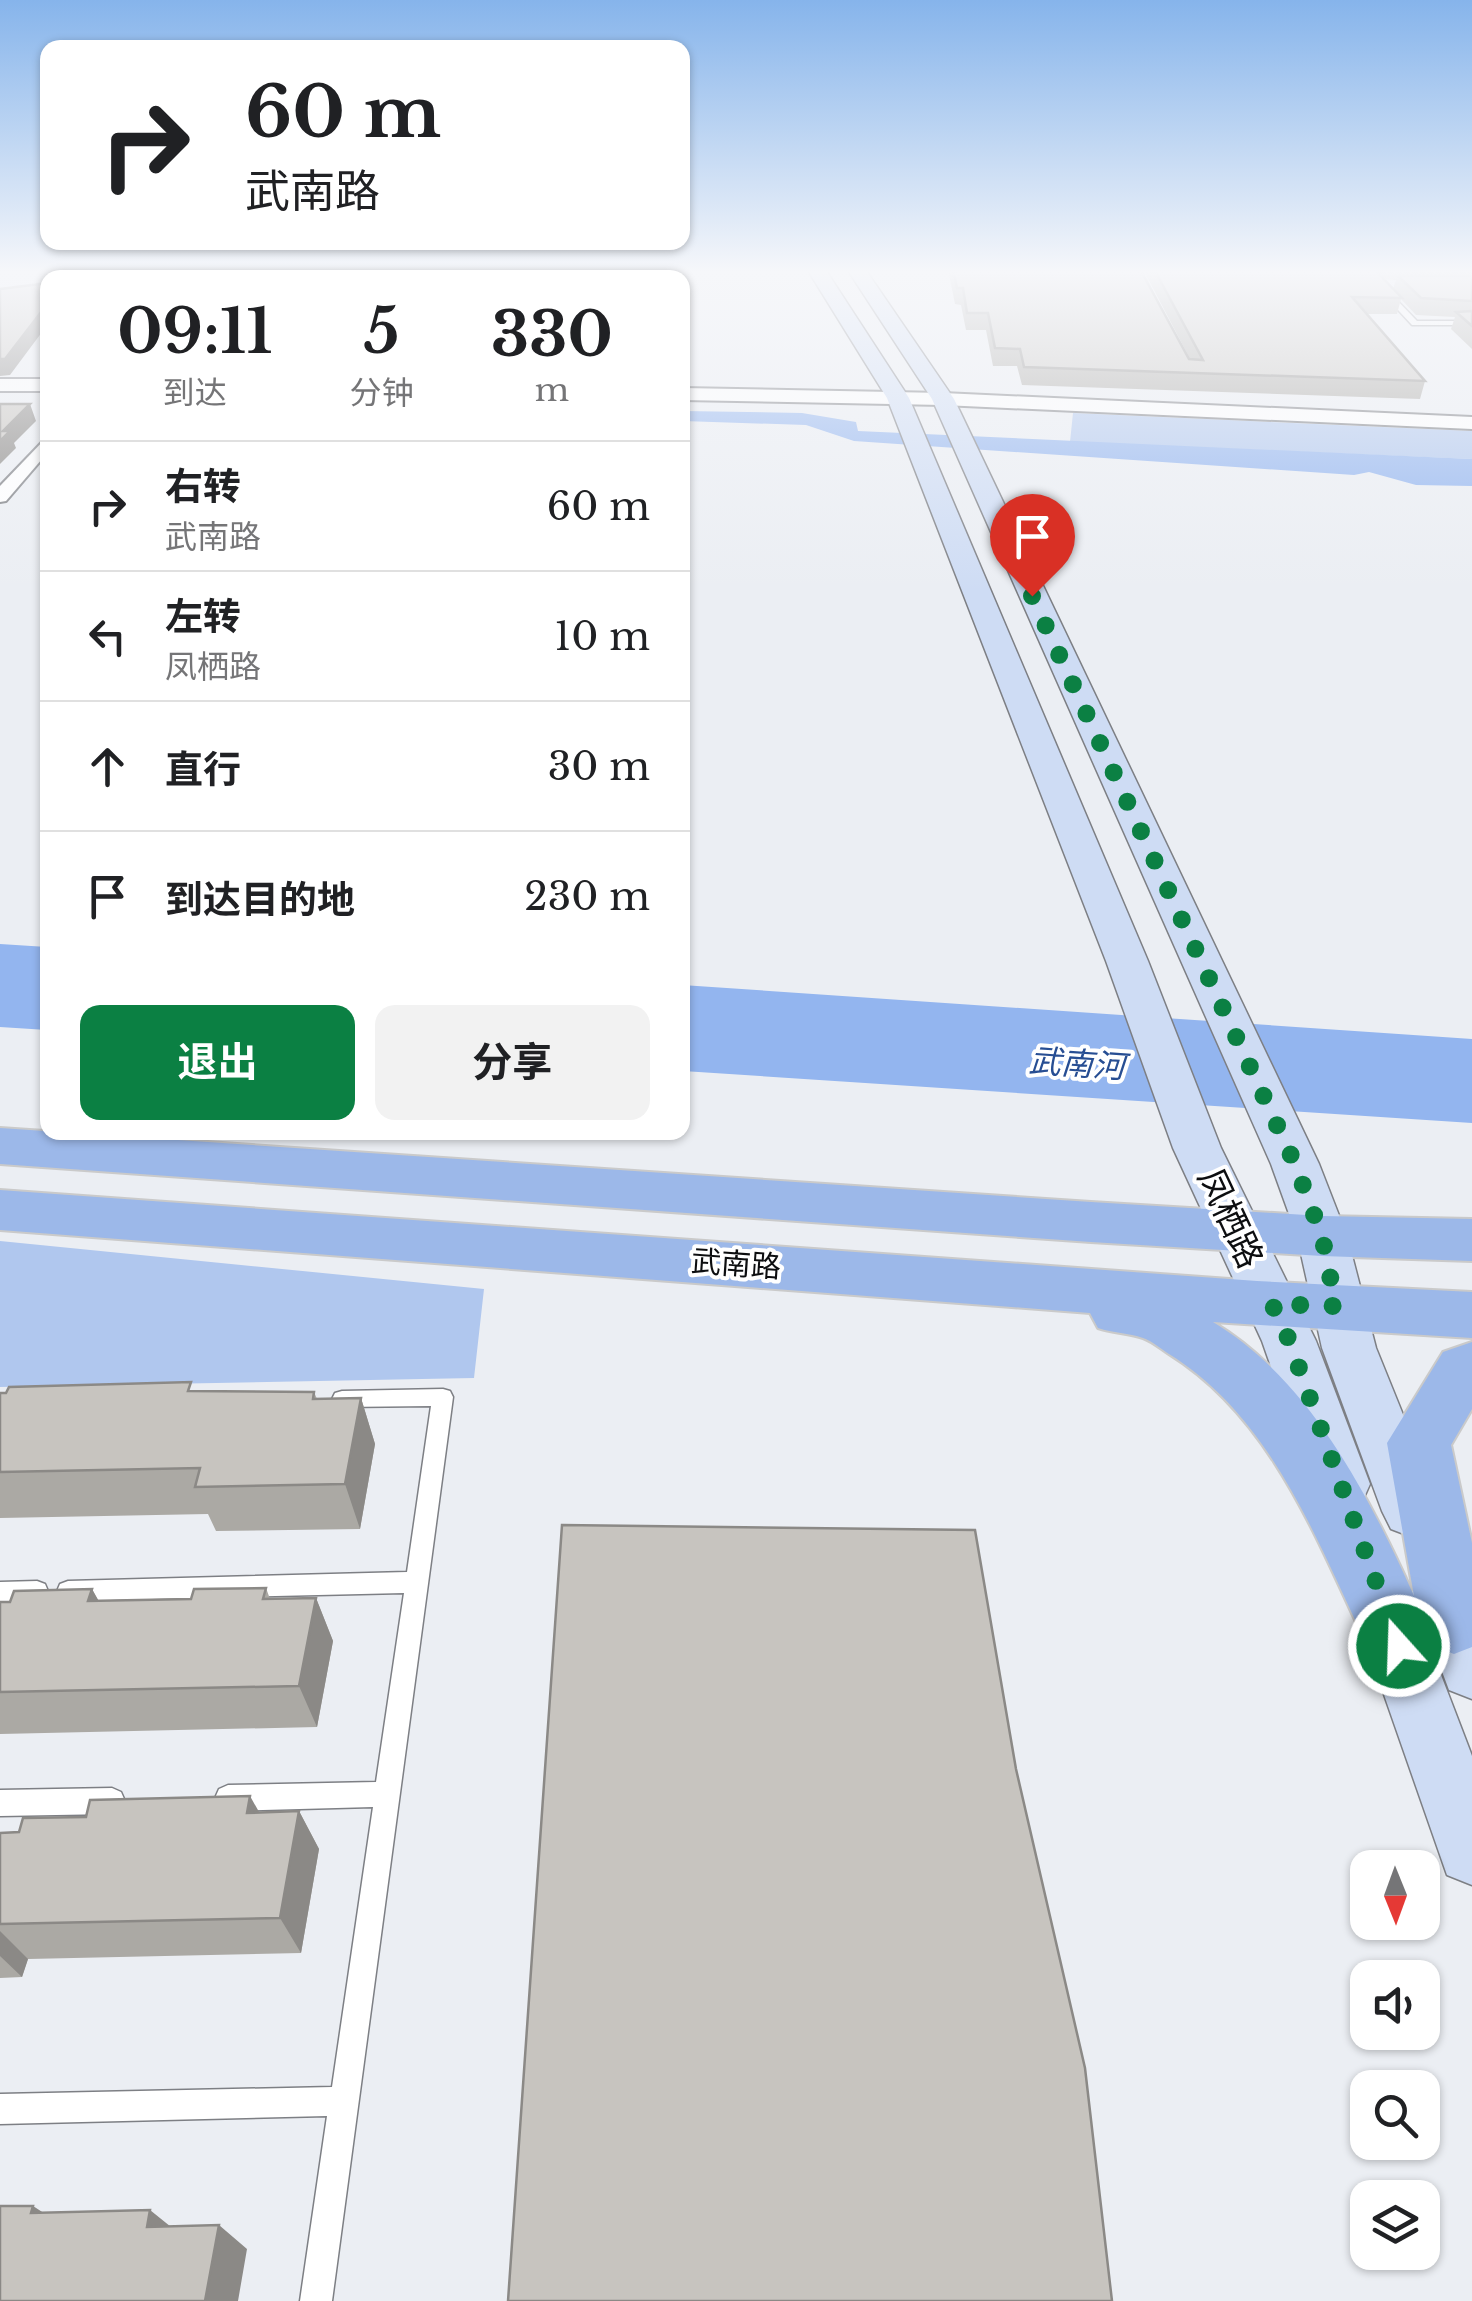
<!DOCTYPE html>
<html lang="zh">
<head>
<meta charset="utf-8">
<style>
  body { margin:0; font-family:"Libre Baskerville","Noto Sans SC",serif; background:#f2f2f2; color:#202124; height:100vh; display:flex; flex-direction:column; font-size:38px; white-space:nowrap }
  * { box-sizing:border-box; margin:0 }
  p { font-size:32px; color:#757577 }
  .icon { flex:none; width:55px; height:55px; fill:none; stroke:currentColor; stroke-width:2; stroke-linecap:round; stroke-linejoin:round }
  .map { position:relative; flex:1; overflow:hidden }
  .sheet { position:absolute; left:40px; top:270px; width:650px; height:870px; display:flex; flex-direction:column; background:#fff; border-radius:20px; box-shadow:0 2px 8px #0004 }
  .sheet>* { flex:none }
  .hud { position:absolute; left:40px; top:40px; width:650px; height:210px; border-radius:20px; box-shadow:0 2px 8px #0004; background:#fff; color:#202124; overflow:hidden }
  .needle { width:65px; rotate:179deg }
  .buttons { position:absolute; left:1350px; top:1850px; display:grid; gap:20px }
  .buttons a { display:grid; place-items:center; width:90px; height:90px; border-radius:20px; background:#fff; box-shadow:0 2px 8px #0004; font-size:50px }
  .pin { position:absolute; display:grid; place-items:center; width:85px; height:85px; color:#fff; margin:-102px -42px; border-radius:50% 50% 50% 0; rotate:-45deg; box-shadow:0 0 10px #0007 }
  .pin .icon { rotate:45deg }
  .me { position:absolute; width:110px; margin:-55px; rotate:340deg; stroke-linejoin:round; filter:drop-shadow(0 0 8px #0008) }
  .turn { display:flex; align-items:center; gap:35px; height:210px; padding:0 40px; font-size:45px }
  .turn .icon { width:130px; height:130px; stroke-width:2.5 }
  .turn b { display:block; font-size:70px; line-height:85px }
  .eta { display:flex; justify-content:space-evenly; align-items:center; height:170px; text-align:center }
  .eta b { font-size:60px; font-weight:700; line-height:70px }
  .primary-button { display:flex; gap:20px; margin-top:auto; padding:20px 40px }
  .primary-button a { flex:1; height:115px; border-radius:20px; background:#0b8043; color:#fff; font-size:40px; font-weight:700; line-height:115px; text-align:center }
  .primary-button a+a { background:#f2f2f2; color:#202124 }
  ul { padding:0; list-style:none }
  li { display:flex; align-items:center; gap:30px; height:130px; padding:0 40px; border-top:2px solid #e0e0e0 }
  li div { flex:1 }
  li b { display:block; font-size:38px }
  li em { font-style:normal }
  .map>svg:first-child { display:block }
</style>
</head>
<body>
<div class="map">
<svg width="1472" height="2301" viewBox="0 0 1472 2301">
  <rect width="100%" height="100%" fill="#ebeef3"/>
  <!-- green -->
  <path fill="#b0c7ee" d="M 100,269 L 309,269 L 306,278 L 94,277 Z
    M 1073,413 L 1472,431 L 1472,459 L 1070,442 Z
    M 0,1241 L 484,1289 L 474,1378 L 0,1387 Z"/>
  <!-- water -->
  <path fill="#93b5ef" d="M 683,411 L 802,413 L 856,422 L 858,431 L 1472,459 L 1472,486 L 1416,485 L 1369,472 L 1354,475 L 854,441 L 806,425 L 683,421 Z
    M 0,944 L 47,947 L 47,1030 L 0,1027 Z
    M 682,985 L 1472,1039 L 1472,1123 L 683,1071 Z"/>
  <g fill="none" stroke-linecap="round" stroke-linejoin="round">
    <!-- service casing -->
    <g stroke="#7d7f84" stroke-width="3">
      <path id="service" d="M 1360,269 L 1367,269 L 1417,321 L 1472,321 L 1472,325 L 1412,325 Z
        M 443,1389 L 450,1391 L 453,1397 L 332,2301 L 300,2301 L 327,2116 L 0,2124 L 0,2094 L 332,2087 L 373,1807 L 228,1811 L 219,1807 L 215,1798 L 219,1789 L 228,1785 L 376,1782 L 404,1593 L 68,1601 L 60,1598 L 57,1591 L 60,1584 L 68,1581 L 407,1572 L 431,1406 L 342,1407 L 335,1405 L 332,1399 L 335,1393 L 342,1391 Z
        M 37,1581 L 45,1584 L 48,1591 L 45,1598 L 37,1601 L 0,1602 L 0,1582 Z
        M 112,1788 L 121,1792 L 125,1801 L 121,1810 L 112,1814 L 0,1816 L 0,1790 Z"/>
    </g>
    <!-- minor casing -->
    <g stroke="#7d7f84" stroke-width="4">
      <path id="minor" d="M 48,436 L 48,452 L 6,501 L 0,502 L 0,486 Z"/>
    </g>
    <!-- tertiary casing -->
    <g stroke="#7d7f84" stroke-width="4">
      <path id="tertiary" d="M 0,379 L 48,379 L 48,391 L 0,391 Z
        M 682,388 L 943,393 L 1472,417 L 1472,429 L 943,405 L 682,400 Z"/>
    </g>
    <!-- secondary casing -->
    <g stroke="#7d7f84" stroke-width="3">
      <path id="secondary" d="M 807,269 L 825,269 L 909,398 L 1148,961 L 1221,1148 L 1316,1341 L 1370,1484 L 1362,1502 L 1341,1509 L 1320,1502 L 1312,1484 L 1262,1341 L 1173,1148 L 1106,961 L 887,398 Z
        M 847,269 L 865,269 L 954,399 L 1319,1164 L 1347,1236 L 1376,1348 L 1442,1511 L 1433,1529 L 1412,1537 L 1391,1529 L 1382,1511 L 1322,1348 L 1297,1236 L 1271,1164 L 932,399 Z
        M 1375,1552 L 1397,1560 L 1472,1756 L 1472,1885 L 1447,1875 L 1344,1580 L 1353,1560 Z
        M 1443,1564 L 1465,1572 L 1472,1587 L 1472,1699 L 1449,1690 L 1412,1592 L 1421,1572 Z"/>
    </g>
    <!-- primary casing -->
    <g stroke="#cacaca" stroke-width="4">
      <path id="primary" d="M 0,1128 L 1091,1202 L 1322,1216 L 1472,1219 L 1472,1261 L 1322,1256 L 1091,1242 L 0,1164 Z
        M 0,1190 L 1257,1281 L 1472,1292 L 1472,1338 L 1213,1322 C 1310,1380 1369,1496 1414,1596 L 1387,1443 L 1443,1352 L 1472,1342 L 1472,1409 L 1451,1445 L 1472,1543 L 1472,1647 L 1454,1654 L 1429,1645 L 1419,1619 L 1412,1635 L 1387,1644 L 1362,1635 C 1314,1533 1269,1416 1169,1354 C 1161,1349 1152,1341 1143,1338 C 1129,1333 1113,1333 1098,1328 L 1090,1313 L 0,1230 Z"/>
    </g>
    <!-- service -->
    <use href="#service" fill="#fff" fill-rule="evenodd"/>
    <!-- minor -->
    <use href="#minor" fill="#fff" fill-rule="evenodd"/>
    <!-- tertiary -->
    <use href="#tertiary" fill="#fff" fill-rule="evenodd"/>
    <!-- secondary -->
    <use href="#secondary" fill="#cedcf4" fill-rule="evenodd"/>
    <!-- primary -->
    <use href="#primary" fill="#9cb8e9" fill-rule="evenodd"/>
  </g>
  <!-- wall -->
  <path fill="#aba9a4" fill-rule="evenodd" d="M 948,269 L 1140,269 L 1190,359 L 1143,269 L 1472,269 L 1472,349 L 1451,329 L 1455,317 L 1416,315 L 1401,299 L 1397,314 L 1366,314 L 1425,381 L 1420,399 L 1022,385 L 1017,366 L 993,366 L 986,330 L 966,330 L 961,305 L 955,304 ZM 1384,279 L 1396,280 L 1393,289 Z
    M 194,1391 L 314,1392 L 317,1399 L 361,1398 L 375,1444 L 360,1529 L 216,1531 L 208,1514 L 0,1518 L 0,1393 Z
    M 266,1588 L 270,1599 L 316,1598 L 333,1641 L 317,1727 L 0,1734 L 0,1602 L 10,1602 L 92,1589 L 98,1601 L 191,1599 Z
    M 299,1811 L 319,1849 L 301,1953 L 28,1959 L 22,1977 L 0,1978 L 0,1833 L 259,1812 Z"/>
  <!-- shaded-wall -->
  <path fill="#8b8986" d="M 48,303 L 48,324 L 10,375 L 0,376 L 0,359 Z
    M 30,404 L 36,421 L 14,443 L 16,448 L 0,464 L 0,441 L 3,431 Z
    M 361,1398 L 375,1444 L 360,1529 L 345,1484 Z
    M 92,1589 L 117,1633 L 88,1601 Z
    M 316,1598 L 333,1641 L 317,1727 L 299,1686 Z
    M 250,1796 L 272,1835 L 247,1813 Z
    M 299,1811 L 319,1849 L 301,1953 L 280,1918 Z
    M 0,1931 L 28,1959 L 22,1977 L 0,1956 Z
    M 33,2206 L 70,2230 L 31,2213 Z
    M 150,2210 L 181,2235 L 147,2227 Z
    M 219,2225 L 247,2249 L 238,2301 L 205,2301 Z"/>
  <!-- building -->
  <path fill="#c7c4bf" stroke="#8b8986" stroke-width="2.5" d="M 953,269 L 1140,269 L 1189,359 L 1203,360 L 1154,269 L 1374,269 L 1402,298 L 1352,297 L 1425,381 L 1024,367 L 1020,349 L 995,348 L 988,313 L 967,313 L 963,288 L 957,288 Z
    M 1397,275 L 1472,276 L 1472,301 L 1421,298 Z
    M 48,283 L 48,303 L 5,359 L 0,359 L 0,289 Z
    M 1472,311 L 1472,326 L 1456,312 Z
    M 0,404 L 30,404 L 3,431 L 10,431 L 0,441 Z
    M 191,1382 L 188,1391 L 314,1392 L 313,1399 L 361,1398 L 345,1484 L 195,1487 L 200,1468 L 0,1472 L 0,1393 L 6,1393 L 9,1387 Z
    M 562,1525 L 975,1530 L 1016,1769 L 1085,2068 L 1112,2301 L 508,2301 Z
    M 266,1588 L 263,1599 L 316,1598 L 299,1686 L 0,1692 L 0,1602 L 10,1602 L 14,1591 L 92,1589 L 88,1601 L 191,1599 L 194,1589 Z
    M 250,1796 L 247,1813 L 299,1811 L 280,1918 L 0,1924 L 0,1833 L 19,1832 L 23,1818 L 86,1817 L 90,1800 Z
    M 0,2206 L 33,2206 L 31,2213 L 150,2210 L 147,2227 L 219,2225 L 205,2301 L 0,2301 Z"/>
  <!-- sky -->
  <linearGradient id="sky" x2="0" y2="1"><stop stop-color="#86b4eb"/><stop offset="0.46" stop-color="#f6f7fa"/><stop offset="1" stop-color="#f6f7fa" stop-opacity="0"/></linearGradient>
  <rect width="1472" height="591" fill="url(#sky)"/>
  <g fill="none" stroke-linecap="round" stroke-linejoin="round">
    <!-- route -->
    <path stroke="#0b8043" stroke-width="18" stroke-dasharray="0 32.4" d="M 1032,596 L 1295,1164 L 1322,1236 L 1336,1306 L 1272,1304 L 1289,1340 L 1399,1646"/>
  </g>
  <g text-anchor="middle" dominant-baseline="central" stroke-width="8" stroke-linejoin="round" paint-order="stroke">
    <!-- street labels -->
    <g font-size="30" fill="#0d0e10" stroke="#fff">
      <text transform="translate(736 1264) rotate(4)">武南路</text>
    </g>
    <!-- water labels -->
    <g font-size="32" font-style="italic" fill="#274e93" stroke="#fff">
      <text transform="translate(1077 1064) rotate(4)">武南河</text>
    </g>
    <!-- near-street labels -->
    <g font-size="35" fill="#0d0e10" stroke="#fff">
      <text transform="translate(1231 1218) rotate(65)">凤栖路</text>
    </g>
  </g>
</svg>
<div class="buttons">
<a><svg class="needle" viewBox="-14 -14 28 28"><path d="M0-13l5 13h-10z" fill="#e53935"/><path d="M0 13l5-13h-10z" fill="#757577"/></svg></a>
<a><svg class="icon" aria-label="sound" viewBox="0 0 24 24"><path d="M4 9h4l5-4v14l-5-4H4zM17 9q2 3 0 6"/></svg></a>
<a><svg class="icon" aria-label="search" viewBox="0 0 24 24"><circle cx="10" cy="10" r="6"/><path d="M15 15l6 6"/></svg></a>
<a><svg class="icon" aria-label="layers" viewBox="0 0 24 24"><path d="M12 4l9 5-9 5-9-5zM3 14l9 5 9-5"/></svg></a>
</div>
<div class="pin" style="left:1032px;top:596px;background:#d93025"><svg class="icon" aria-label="arrive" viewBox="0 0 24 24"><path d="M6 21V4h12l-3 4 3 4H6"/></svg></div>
<svg class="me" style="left:1399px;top:1646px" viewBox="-20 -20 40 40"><circle r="17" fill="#0b8043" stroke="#fff" stroke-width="3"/><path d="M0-11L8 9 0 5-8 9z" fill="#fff"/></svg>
<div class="hud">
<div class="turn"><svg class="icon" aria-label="right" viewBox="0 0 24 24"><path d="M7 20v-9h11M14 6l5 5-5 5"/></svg><div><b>60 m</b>武南路</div></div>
</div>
<section class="sheet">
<div class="eta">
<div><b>09:11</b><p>到达</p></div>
<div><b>5</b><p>分钟</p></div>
<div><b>330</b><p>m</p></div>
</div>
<ul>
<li><svg class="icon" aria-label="right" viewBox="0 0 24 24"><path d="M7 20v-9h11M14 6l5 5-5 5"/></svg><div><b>右转</b><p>武南路</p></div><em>60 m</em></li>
<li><svg class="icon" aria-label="left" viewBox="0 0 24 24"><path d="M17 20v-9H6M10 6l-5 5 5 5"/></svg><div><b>左转</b><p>凤栖路</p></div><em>10 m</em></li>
<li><svg class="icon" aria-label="ahead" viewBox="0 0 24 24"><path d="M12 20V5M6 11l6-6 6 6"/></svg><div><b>直行</b></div><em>30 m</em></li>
<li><svg class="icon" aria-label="arrive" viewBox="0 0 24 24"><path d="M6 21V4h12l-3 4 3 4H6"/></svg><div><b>到达目的地</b></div><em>230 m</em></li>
</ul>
<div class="primary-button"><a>退出</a><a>分享</a></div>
</section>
</div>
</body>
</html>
